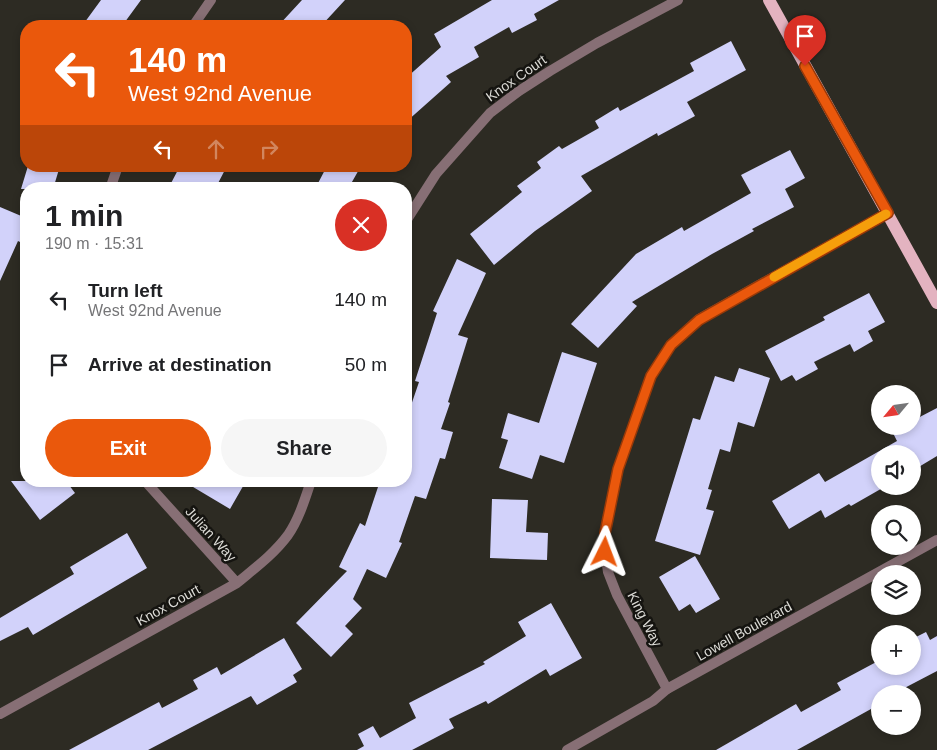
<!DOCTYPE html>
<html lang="en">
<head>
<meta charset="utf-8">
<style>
  body { margin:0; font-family:Helvetica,sans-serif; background:#f6f6f6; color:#202124; height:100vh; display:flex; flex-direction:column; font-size:19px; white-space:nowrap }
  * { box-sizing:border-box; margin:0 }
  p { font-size:16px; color:#757577 }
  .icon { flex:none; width:28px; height:28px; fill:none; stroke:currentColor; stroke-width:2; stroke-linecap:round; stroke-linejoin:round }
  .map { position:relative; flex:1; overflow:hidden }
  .sheet { position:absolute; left:20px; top:182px; width:392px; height:305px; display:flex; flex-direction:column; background:#fff; border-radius:20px; box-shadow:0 2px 8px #0003 }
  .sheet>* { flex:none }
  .top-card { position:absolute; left:20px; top:20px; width:392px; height:152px; border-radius:20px; box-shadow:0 2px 8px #0003; background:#ea580c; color:#fff; overflow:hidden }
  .needle { width:32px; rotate:241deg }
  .tools { position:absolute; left:871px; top:385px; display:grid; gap:10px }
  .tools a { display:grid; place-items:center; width:50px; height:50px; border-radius:50%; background:#fff; box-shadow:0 2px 8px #0003; font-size:25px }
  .pin { position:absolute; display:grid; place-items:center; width:42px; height:42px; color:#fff; margin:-51px -21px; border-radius:50% 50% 50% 0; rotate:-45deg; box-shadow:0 0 5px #0007 }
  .pin .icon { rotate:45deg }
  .me { position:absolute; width:55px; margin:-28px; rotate:3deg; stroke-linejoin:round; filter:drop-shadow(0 0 4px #0008) }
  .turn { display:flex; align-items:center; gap:18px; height:105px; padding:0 25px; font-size:22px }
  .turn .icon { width:65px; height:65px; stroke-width:2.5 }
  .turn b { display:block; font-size:35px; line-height:42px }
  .lanes { display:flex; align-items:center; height:48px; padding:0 25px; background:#0003; justify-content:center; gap:25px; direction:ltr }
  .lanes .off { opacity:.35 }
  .round { display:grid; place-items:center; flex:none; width:52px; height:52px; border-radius:26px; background:#f6f6f6 }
  .headline { display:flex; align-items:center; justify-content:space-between; height:85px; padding:0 25px }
  h1 { font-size:30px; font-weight:800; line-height:38px }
  .primary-button { display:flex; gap:10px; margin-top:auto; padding:10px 25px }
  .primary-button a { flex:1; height:58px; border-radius:30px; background:#ea580c; color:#fff; font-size:20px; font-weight:800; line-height:58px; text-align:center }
  .primary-button a+a { background:#f6f6f6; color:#202124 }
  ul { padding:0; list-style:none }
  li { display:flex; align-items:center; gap:15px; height:65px; padding:0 25px }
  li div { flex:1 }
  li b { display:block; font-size:19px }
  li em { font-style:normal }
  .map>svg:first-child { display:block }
</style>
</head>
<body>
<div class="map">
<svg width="937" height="750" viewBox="0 0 937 750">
  <rect width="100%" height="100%" fill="#2d2b23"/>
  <!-- building -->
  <path fill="#d2d2fa" d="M 101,0 L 141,0 L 122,26 L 82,26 Z
    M 302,0 L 345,0 L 321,26 L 278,26 Z
    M 492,0 L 559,0 L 534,14 L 537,20 L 512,33 L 509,27 L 474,47 L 479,57 L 446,76 L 451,82 L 406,122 L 406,78 L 441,47 L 434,34 Z
    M 731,41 L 746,70 L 687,102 L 695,116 L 658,136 L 657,133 L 581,176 L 592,191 L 535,231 L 494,265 L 470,234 L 522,192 L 517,186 L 541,168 L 537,162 L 559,146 L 562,149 L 599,128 L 595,121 L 618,107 L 620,111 L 694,71 L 690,63 Z
    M 790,150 L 805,178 L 785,189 L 794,207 L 752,229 L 754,231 L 712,254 L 632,302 L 637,306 L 598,348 L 571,324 L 636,254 L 682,227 L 684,231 L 751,193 L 741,175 Z
    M 28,166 L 60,166 L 53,189 L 21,189 Z
    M 180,166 L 227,166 L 215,189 L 168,189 Z
    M 327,166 L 361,166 L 348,189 L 315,189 Z
    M 0,207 L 26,218 L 26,245 L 18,241 L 0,281 Z
    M 457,259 L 486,273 L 458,335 L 468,338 L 448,402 L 450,403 L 441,429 L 453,432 L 445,459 L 440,458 L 426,499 L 415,496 L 399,542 L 402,543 L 386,578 L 367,569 L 353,599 L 362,608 L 345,626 L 353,634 L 331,657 L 296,623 L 347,571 L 339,567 L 360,523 L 365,526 L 380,481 L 406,481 L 406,420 L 419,382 L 415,381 L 437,313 L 433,311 Z
    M 869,293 L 885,322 L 868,331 L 873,341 L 854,352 L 850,344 L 814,362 L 818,369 L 796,381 L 792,375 L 781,381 L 765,351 L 825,320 L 823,317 Z
    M 562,352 L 597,363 L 564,463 L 540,455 L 532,479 L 499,468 L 508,440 L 501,438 L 508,413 L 539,423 Z
    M 739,368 L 770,378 L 754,427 L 738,422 L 730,452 L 720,449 L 708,489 L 712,490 L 706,509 L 714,511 L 700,555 L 655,541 L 693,418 L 700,420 L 715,376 L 734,382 Z
    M 937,408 L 937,456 L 912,471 L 912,454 L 880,454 L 880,486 L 886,486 L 851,506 L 849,504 L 825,518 L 821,510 L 789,529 L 772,501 L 819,473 L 825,482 L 897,441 L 892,431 L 902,426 L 912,426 L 912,421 Z
    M 11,481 L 66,481 L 75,493 L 40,520 Z
    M 183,481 L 246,481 L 230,509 Z
    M 492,499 L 528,500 L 526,532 L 548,533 L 547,560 L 490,558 Z
    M 127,533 L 147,568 L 33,635 L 28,627 L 0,641 L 0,618 L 74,574 L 70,567 Z
    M 695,556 L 720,599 L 696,613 L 690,604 L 679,611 L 659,577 Z
    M 551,603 L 582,658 L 550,676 L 546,669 L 488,704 L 486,701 L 449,719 L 454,728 L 412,750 L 357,750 L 364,746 L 358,734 L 373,726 L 380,738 L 416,718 L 409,703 L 485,664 L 483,662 L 526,636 L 518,622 Z
    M 926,632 L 930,640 L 937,636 L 937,671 L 893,694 L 880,694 L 880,704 L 797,750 L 716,750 L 796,704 L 801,712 L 841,690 L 837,683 L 880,660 L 880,666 L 912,666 L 912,639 Z
    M 284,638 L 302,669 L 293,675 L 297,682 L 257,705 L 251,696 L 148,750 L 69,750 L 159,702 L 162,708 L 198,689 L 193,680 L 217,667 L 221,675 Z"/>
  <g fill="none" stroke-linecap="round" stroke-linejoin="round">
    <!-- minor -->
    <path stroke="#876f75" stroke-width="10" d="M 193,26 L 211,0
      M 110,189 L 118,166
      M 406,221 L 436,174 L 490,113 L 519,91 L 550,71 L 597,43 L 678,0
      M 145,481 L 237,583
      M 667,689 L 617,595 L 608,572 L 605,552 L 605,533 L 618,469 L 651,375 L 671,345 L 699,319 L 887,213
      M 0,714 L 237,583 C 255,568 274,554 288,535 C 299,519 305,499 311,481"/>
    <!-- tertiary -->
    <path stroke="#876f75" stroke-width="10" d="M 567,750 L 653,701 L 667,689 L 937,540"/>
    <!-- primary -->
    <path stroke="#e3b3c0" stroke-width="12" d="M 769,0 L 937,303"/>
  </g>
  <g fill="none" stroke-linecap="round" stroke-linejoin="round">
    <!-- route casing -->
    <g stroke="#983908" stroke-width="12">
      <path id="route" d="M 605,552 L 605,533 L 618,469 L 651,376 L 671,345 L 699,320 L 888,213 L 805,66"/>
    </g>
    <!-- route -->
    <use href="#route" stroke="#ea580c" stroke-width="9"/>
    <!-- slow -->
    <path stroke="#f59e0b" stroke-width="9" d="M 774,277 L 886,214"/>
  </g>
  <g text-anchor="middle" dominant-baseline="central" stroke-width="5" stroke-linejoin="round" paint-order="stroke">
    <!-- street labels -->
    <g font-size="14" fill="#dcdbd6" stroke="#151410">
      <text transform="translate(516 78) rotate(-35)">Knox Court</text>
      <text transform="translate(211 534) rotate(48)">Julian Way</text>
      <text transform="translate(168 605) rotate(-29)">Knox Court</text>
      <text transform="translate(645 619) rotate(63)">King Way</text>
      <text transform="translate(744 631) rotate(-29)">Lowell Boulevard</text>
    </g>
  </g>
</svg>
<div class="tools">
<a><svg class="needle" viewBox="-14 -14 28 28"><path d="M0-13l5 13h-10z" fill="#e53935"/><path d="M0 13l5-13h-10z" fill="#757577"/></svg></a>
<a><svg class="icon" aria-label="sound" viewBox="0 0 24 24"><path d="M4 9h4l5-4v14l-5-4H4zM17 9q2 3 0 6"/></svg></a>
<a><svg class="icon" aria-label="search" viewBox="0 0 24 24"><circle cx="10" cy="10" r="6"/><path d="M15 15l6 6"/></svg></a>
<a><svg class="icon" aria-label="layers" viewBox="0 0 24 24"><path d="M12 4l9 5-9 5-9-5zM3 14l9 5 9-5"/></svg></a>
<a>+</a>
<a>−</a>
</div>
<div class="pin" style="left:805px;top:66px;background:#d93025"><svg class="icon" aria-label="arrive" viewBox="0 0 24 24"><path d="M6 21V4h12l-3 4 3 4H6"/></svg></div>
<svg class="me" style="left:605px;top:552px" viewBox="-20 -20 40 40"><path d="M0-17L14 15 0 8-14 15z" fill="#ea580c" stroke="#fff" stroke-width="4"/></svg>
<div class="top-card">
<div class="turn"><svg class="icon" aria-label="left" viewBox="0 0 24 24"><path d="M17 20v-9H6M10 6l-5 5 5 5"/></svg><div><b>140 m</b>West 92nd Avenue</div></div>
<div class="lanes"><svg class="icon" aria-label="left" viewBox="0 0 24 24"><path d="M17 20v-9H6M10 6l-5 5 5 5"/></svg><svg class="icon off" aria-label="ahead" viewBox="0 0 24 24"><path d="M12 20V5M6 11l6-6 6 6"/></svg><svg class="icon off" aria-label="right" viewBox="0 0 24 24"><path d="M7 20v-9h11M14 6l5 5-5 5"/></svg></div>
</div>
<section class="sheet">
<div class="headline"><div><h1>1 min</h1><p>190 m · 15:31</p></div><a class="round" style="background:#d93025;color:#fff"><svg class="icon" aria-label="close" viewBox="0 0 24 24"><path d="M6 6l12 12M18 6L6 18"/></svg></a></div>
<ul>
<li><svg class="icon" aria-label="left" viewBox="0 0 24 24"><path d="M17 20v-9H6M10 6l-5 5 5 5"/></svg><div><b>Turn left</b><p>West 92nd Avenue</p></div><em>140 m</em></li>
<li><svg class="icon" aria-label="arrive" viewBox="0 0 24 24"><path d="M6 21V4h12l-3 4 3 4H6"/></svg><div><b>Arrive at destination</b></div><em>50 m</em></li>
</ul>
<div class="primary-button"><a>Exit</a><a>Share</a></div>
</section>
</div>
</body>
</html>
